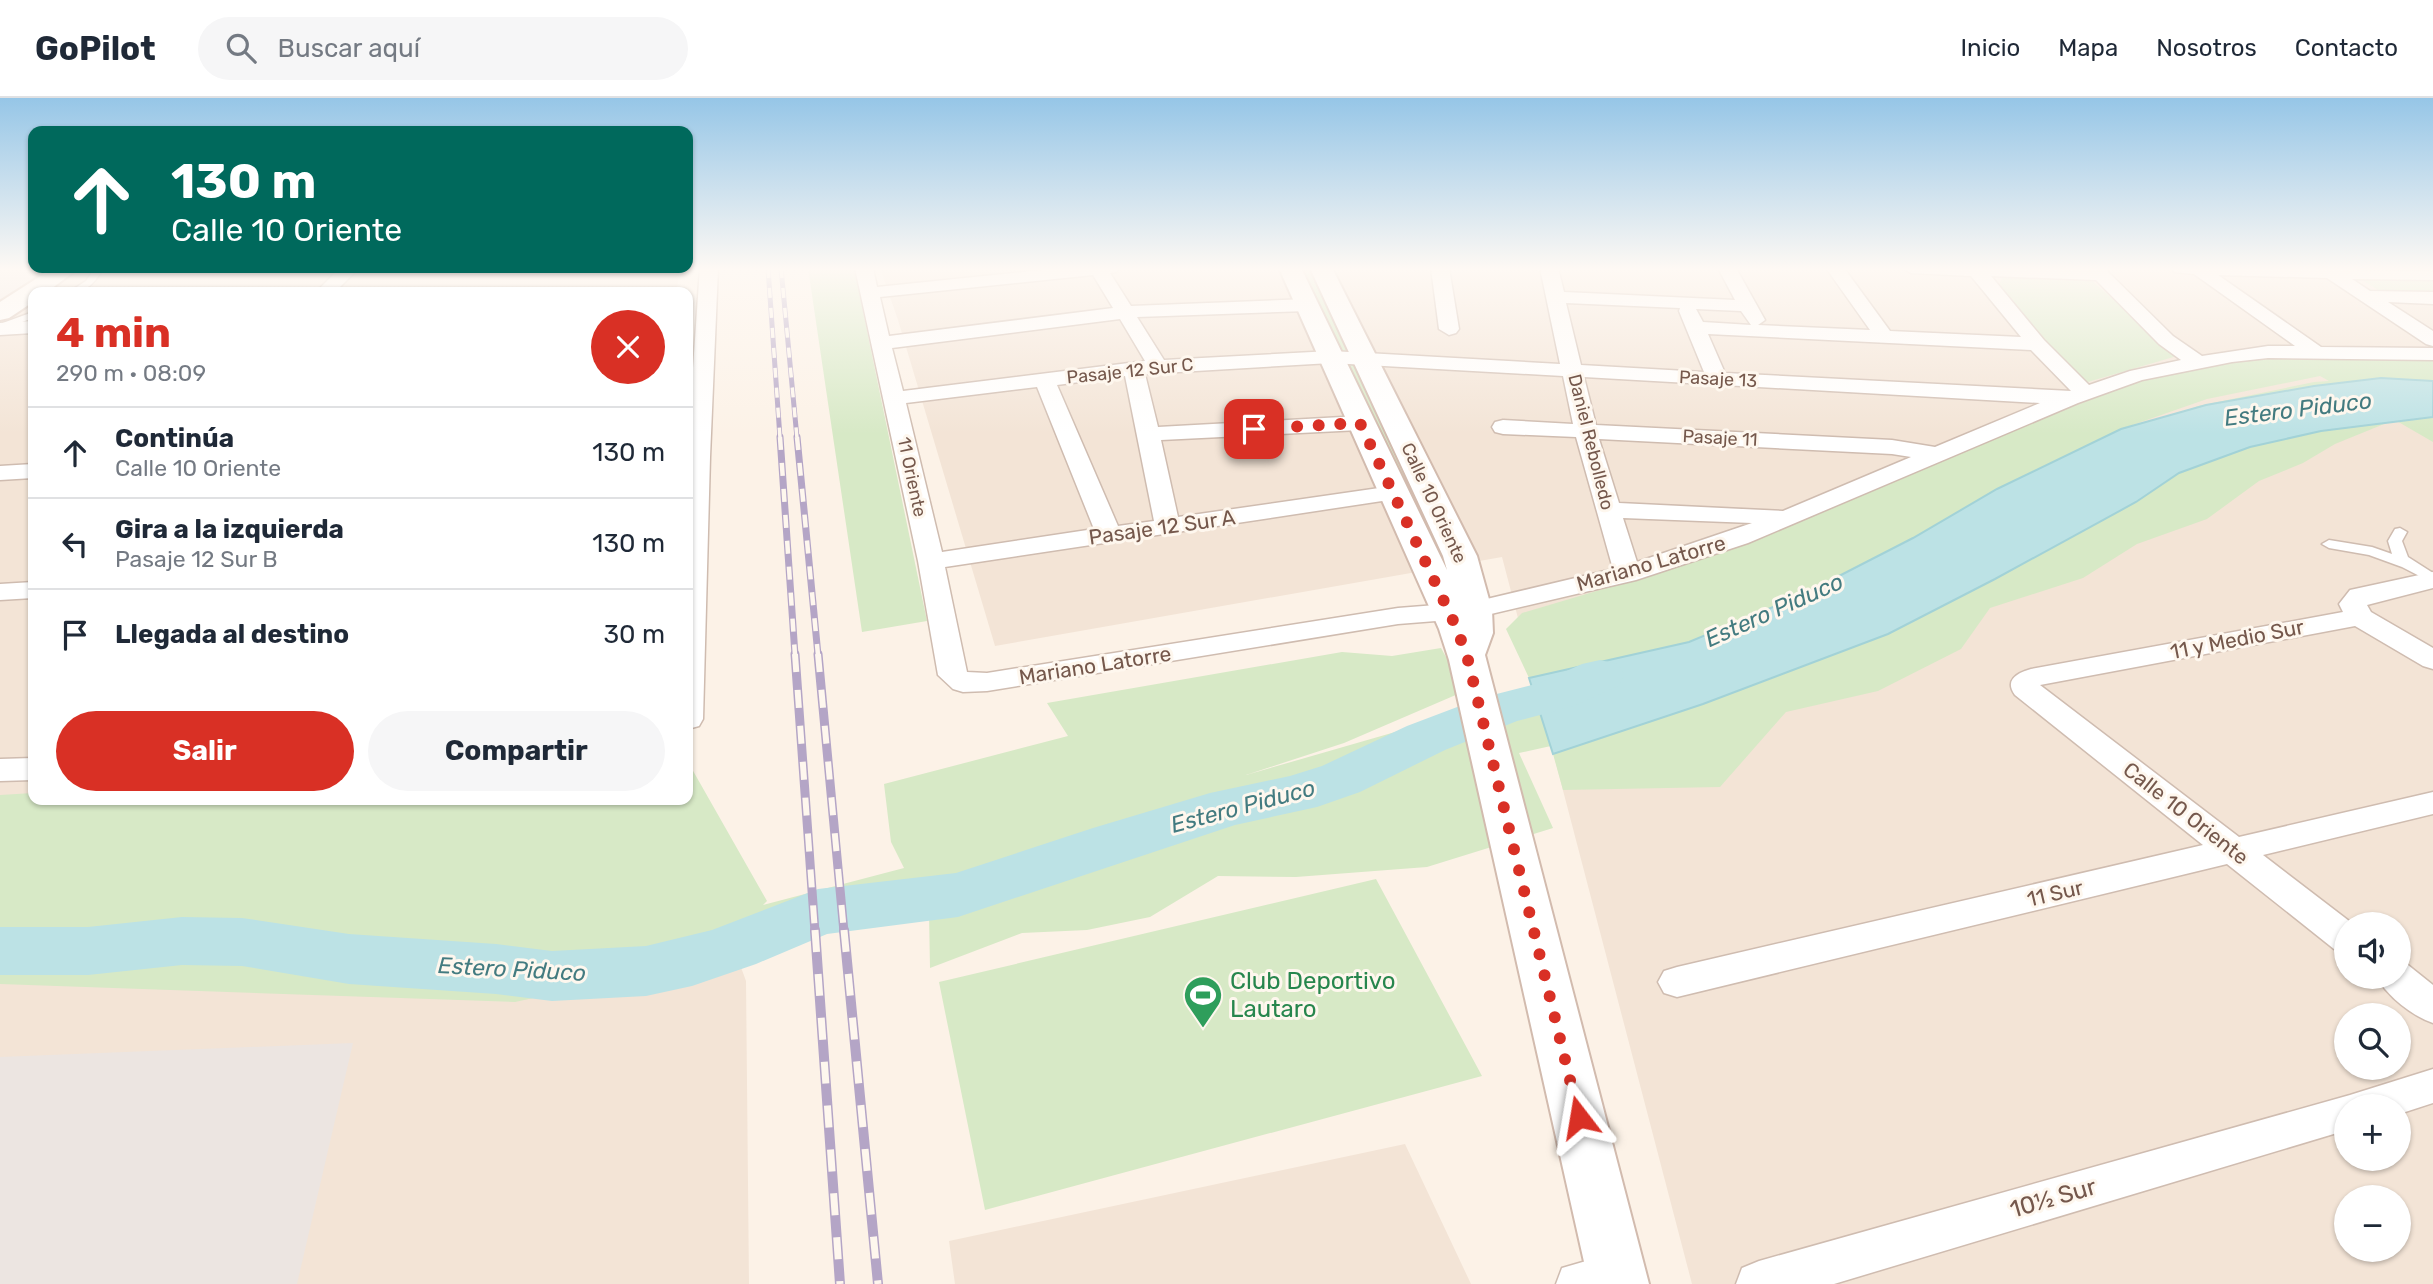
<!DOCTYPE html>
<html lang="es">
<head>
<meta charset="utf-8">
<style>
  body { margin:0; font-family:Rubik,sans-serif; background:#f6f6f7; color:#1f2937; height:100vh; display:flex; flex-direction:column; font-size:26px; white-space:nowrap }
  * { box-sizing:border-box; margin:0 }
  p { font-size:23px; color:#747a83 }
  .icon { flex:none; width:38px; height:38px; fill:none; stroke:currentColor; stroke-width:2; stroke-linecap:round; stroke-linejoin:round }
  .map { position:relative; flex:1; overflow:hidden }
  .drawer { position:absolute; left:28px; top:189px; width:665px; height:518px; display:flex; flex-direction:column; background:#fff; border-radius:14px; box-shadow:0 2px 5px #0004 }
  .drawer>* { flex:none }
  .hud { position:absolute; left:28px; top:28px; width:665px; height:147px; border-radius:14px; box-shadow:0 2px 5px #0004; background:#00695c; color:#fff; overflow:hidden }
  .buttons { position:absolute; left:2334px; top:814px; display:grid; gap:14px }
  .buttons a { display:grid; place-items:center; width:77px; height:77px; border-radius:50%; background:#fff; box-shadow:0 2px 5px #0004; font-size:35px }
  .pin { position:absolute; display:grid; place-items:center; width:60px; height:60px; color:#fff; margin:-30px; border-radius:14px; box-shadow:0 4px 10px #0006 }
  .me { position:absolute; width:77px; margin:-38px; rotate:346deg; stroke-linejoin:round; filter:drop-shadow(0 0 5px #0008) }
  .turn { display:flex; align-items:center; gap:24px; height:147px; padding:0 28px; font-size:32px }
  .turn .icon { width:91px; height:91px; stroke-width:2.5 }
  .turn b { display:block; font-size:49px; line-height:60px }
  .round { display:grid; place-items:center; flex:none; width:74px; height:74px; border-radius:37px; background:#f6f6f7 }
  .summary { display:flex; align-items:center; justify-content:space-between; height:119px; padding:0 28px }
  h1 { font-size:42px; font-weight:700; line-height:52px; color:#d93025 }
  .cta { display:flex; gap:14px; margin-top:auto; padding:14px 28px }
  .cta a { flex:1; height:80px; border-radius:42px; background:#d93025; color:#fff; font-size:28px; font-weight:700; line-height:80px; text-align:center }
  .cta a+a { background:#f6f6f7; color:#1f2937 }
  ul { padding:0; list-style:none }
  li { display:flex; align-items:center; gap:21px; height:91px; padding:0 28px; border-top:2px solid #e0e1e3 }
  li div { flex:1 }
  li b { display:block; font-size:26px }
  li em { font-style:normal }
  header { display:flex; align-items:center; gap:42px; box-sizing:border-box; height:98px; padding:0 35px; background:#fff; border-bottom:2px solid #e0e1e3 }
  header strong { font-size:33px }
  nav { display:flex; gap:38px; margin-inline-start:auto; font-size:24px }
  .search { width:490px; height:63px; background:#f6f6f7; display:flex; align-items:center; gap:18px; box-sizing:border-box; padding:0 24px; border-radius:38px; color:#747a83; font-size:26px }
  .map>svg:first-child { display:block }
</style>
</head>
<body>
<header>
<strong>GoPilot</strong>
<div class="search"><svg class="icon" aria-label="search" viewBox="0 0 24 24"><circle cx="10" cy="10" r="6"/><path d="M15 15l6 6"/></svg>Buscar aquí</div>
<nav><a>Inicio</a><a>Mapa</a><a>Nosotros</a><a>Contacto</a></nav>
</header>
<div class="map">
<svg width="2433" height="1186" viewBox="0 0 2433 1186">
  <rect width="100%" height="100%" fill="#fcf2e7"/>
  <!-- residential -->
  <path fill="#f3e4d6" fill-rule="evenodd" d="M 60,170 L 679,170 L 677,194 L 33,194 L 33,702 L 727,831 L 746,883 L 749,1186 L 0,1186 L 0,210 Z
    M 880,170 L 2433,170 L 2433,1186 L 1692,1186 L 1502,459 L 995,548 L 898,222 ZM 2347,826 L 2399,826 L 2399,878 L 2347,878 ZM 2347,917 L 2399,917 L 2399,970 L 2347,970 ZM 2347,1008 L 2399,1008 L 2399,1060 L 2347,1060 ZM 2347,1099 L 2399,1099 L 2399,1152 L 2347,1152 Z
    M 1405,1046 L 1471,1186 L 955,1186 L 949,1143 Z"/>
  <!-- industrial -->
  <path fill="#ece5e1" d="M 0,170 L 60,170 L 0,210 Z
    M 353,945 L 297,1186 L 0,1186 L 0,959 Z"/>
  <!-- green -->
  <path fill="#d7e9c6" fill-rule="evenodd" d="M 808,170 L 854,170 L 927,523 L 862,534 Z
    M 1292,170 L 1317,170 L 1459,475 L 1442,485 Z
    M 2003,177 L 2089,180 L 2177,258 L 2081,286 L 1999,188 Z
    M 2356,178 L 2429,181 L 2433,183 L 2433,196 L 2381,194 Z
    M 2288,259 L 2433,262 L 2433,344 L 2376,311 L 2272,322 L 1769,580 L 1888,536 L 1995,481 L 2136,404 L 2179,375 L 2250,349 L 2321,333 L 2389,324 L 2335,346 L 2303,365 L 2259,383 L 2207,421 L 2137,446 L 2083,480 L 1990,510 L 1961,551 L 1878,593 L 1786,614 L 1720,689 L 1563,692 L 1553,656 L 1665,618 L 1600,637 L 1519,655 L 1553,730 L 1427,769 L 1296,779 L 1218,778 L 1150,819 L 1087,832 L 1022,835 L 930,870 L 929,814 L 954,816 L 1039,780 L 673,870 L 515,904 L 0,886 L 0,697 L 33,695 L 33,702 L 688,702 L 688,664 L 767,803 L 763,807 L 904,770 L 891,744 L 884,686 L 1068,638 L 1047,605 L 1342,554 L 1392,558 L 1441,550 L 1465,593 L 1344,645 L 1246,677 L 1551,589 L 1665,550 L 1529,580 L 1506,531 L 1522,515 L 1647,478 L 1761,439 L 2059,314 L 2143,281 L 2254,261 ZM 2320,278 L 2329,283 L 2314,284 L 2198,308 L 2107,343 L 1956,416 L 1997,391 L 2121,331 L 2207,301 Z
    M 1376,781 L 1482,978 L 985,1112 L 939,884 Z"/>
  <!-- water -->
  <path fill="#bce2e5" stroke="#a2d2d7" stroke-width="2" d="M 2381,280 L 2433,283 L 2433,319 L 2321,333 L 2250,349 L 2179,375 L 2136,404 L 1995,481 L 1888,536 L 1703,606 L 1553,656 L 1529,580 L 1689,544 L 1802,497 L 1913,440 L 1997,391 L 2121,331 L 2206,307 L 2314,288 Z"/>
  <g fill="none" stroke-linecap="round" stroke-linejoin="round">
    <!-- river -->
    <path fill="#bce2e5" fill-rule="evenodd" d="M 1600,562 L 1618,566 L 1625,577 L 1618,588 L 1574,608 L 1517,623 L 1445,652 L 1360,694 L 1317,709 L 1235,727 L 958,819 L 827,836 L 756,866 L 692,888 L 646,898 L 552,903 L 496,896 L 349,886 L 242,868 L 182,867 L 88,877 L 0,877 L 0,829 L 88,829 L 182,819 L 242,820 L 349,836 L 496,846 L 552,853 L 646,848 L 712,832 L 818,791 L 956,775 L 1093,730 L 1210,695 L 1290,678 L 1322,668 L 1407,628 L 1481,600 L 1540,585 L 1582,566 Z"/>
    <!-- lane casing -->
    <g stroke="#cfbcb0" stroke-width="3">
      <path id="lane" d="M 95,170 L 104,170 C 94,185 88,194 69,194 L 86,183 Z
        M 33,214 L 33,220 L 0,232 L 0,226 Z
        M 2400,430 L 2407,434 L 2402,443 L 2408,459 L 2433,475 L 2433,485 L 2402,469 L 2369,457 L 2329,450 L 2322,446 L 2329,442 L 2372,449 L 2392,456 L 2388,443 L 2395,431 Z"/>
    </g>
    <!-- street casing -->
    <g stroke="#cfbcb0" stroke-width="3">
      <path id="street" d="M 340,170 L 359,170 L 335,194 L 316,194 Z
        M 700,170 L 718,170 L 710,359 L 703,621 L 699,628 L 688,631 L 688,341 Z
        M 855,170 L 873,170 L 877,189 L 1063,170 L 1119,170 L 1116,174 L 1110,175 L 1131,208 L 1307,201 L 1316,207 L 1307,213 L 1137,219 L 1164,262 L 1331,253 L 1560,266 L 1540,170 L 1558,170 L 1564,194 L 1735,202 L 1718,170 L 1736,170 L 1765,222 L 1758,227 L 1870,232 L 1826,170 L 1844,170 L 1890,233 L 2021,239 L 1971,178 L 1911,175 L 1902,170 L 2104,170 L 2173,238 L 2202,258 L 2268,248 L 2295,248 L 2194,176 L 2174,174 L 2171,170 L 2427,173 L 2433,174 L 2433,182 L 2352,181 L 2370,193 L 2433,194 L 2433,206 L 2388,204 L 2433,233 L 2433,248 L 2426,246 L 2327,180 L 2218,177 L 2321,249 L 2433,250 L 2433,262 L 2268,260 L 2232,264 L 2142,282 L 2078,305 L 1748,445 L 1636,482 L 1474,520 L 1398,526 L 987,593 L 963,594 L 953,591 L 938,577 L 918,463 ZM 1093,177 L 1113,210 L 889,238 L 880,199 ZM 1991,178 L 2096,182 L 2159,246 L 2181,262 L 2130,273 L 2089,287 L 2044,242 ZM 1566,205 L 1680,210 L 1679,213 L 1704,274 L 1581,267 ZM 1696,211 L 1741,213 L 1751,227 L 1703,224 ZM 1120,221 L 1145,263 L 903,293 L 892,250 ZM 1708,236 L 2031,252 L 2071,293 L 1725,275 ZM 1331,265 L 1563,278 L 1573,326 L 1503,322 L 1495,324 L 1492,329 L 1495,334 L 1503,336 L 1576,339 L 1613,471 L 1474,504 L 1398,510 L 987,575 L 967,574 L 945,469 L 1402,400 L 1405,395 L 1402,390 L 1393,388 L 1178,419 L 1161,342 L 1360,332 L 1368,330 L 1371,325 L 1368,320 L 1360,318 L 1158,329 L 1145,276 ZM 1125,278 L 1154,423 L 1118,428 L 1057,287 ZM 1584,279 L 2040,305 L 1935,349 L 1892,342 L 1596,327 ZM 1037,289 L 1094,431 L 942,454 L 906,305 ZM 1599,341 L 1892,356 L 1911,359 L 1783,413 L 1619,405 ZM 1623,420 L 1752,425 L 1637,464 Z
        M 1431,170 L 1449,170 L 1459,231 L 1456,235 L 1449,237 L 1439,231 Z
        M 33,223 L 33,235 L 0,237 L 0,225 Z
        M 33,366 L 33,380 L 0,382 L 0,368 Z
        M 2433,474 L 2433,490 L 2367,507 L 2371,514 L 2433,550 L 2433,571 L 2423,568 L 2355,528 L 2040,587 L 2239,739 L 2433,694 L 2433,716 L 2263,757 L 2353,826 L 2347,826 L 2347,855 L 2334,851 L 2227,766 L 1677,899 L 1664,895 L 1658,884 L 1664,873 L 1677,869 L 2203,747 L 2015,597 C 2004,582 2017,575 2031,571 L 2343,514 L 2339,506 L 2350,492 Z
        M 33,484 L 33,500 L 0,502 L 0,486 Z
        M 33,660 L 33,682 L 0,683 L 0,661 Z
        M 2399,865 L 2408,867 L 2433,887 L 2433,925 C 2412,918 2387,898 2376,878 L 2399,878 Z
        M 2433,971 L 2433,1005 L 2399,1016 L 2399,1008 L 2347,1008 L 2347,1032 L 1834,1186 L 1736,1186 L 1742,1170 L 1759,1163 L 2350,997 Z
        M 1617,1154 L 1633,1160 L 1640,1176 L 1636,1186 L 1556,1186 L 1562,1170 Z"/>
    </g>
    <!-- secondary casing -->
    <g stroke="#d2bbae" stroke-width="4">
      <path id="secondary" d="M 53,170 L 79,170 L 47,194 L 33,194 L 33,204 L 9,220 L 0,222 L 0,204 Z
        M 1279,170 L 1301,170 L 1447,472 L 1443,458 L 1310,170 L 1332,170 L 1477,458 L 1492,512 L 1493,535 L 1485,557 L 1649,1186 L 1589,1186 L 1449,562 L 1439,531 Z"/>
    </g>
    <!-- lane -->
    <use href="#lane" fill="#fff" fill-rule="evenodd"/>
    <!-- street -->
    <use href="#street" fill="#fff" fill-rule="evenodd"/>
    <!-- secondary -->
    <use href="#secondary" fill="#fff" fill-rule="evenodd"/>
    <!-- rail-far3 casing -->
    <g stroke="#b4a5c6" stroke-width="5">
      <path id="rail-far3" d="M 768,170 L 780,340
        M 781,170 L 797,340"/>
    </g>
    <!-- rail-far2 casing -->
    <g stroke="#b4a5c6" stroke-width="7">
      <path id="rail-far2" d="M 780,339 L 795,557
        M 797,339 L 818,557"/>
    </g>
    <!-- rail-far1 casing -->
    <g stroke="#b4a5c6" stroke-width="9">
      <path id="rail-far1" d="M 795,556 L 815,834
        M 818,556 L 844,834"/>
    </g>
    <!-- rail casing -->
    <g stroke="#b4a5c6" stroke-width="10">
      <path id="rail" d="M 815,832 L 840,1186
        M 844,832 L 878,1186"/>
    </g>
    <!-- rail-far3 -->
    <use href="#rail-far3" stroke="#fef7ee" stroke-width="3.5" stroke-dasharray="10" stroke-linecap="butt"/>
    <!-- rail-far2 -->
    <use href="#rail-far2" stroke="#fef7ee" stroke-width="4.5" stroke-dasharray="13" stroke-linecap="butt"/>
    <!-- rail-far1 -->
    <use href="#rail-far1" stroke="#fef7ee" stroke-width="6" stroke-dasharray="18" stroke-linecap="butt"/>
    <!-- rail -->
    <use href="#rail" stroke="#fef7ee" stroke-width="7" stroke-dasharray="22" stroke-linecap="butt"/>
  </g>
  <!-- sky -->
  <linearGradient id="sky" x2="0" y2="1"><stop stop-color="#96c6e7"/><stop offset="0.51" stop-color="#fef9f4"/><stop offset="1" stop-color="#fef9f4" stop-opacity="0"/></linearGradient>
  <rect width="2433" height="336" fill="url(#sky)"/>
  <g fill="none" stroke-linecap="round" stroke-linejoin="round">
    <!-- route -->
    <path stroke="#d93025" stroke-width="12" stroke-dasharray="0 21.6" d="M 1254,331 L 1360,325 L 1371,348 L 1457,531 L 1468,562 L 1579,1019"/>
  </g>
  <!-- icons -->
  <defs>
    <g id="stadium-pin" transform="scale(2.0125)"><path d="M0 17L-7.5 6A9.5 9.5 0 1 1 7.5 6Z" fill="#2e9e5b" stroke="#fef7ee"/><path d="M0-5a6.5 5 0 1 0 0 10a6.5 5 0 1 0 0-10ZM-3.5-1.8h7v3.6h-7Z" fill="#fff"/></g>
  </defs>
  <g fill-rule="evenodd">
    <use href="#stadium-pin" x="1203" y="897"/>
  </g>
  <g text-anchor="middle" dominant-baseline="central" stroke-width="6" stroke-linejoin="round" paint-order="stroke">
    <!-- far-street labels -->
    <g font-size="18" fill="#75584c" stroke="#fef7ee">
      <text transform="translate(1130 273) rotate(-6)">Pasaje 12 Sur C</text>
      <text transform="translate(1718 281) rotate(3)">Pasaje 13</text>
      <text transform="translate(1720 340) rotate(3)">Pasaje 11</text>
      <text transform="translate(1591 344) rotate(76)">Daniel Rebolledo</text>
      <text transform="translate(912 379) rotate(78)">11 Oriente</text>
      <text transform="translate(1434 405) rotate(65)">Calle 10 Oriente</text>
    </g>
    <!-- street labels -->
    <g font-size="21" fill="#75584c" stroke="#fef7ee">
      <text transform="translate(1162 429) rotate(-8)">Pasaje 12 Sur A</text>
      <text transform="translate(1651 465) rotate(-16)">Mariano Latorre</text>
      <text transform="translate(2237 541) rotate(-11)">11 y Medio Sur</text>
      <text transform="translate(1095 567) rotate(-9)">Mariano Latorre</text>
      <text transform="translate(2186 715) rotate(38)">Calle 10 Oriente</text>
      <text transform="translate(2055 795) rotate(-13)">11 Sur</text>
    </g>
    <!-- water labels -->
    <g font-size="23" font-style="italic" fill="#437b80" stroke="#fef7ee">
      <text transform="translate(2298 311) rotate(-7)">Estero Piduco</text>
      <text transform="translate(1774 512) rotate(-24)">Estero Piduco</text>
      <text transform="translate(1243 708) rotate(-15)">Estero Piduco</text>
      <text transform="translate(512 871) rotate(3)">Estero Piduco</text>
    </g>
    <!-- near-leisure labels -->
    <g font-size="24" fill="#27864d" stroke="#fef7ee" text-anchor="start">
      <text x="1230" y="883">Club Deportivo<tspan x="1230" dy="28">Lautaro</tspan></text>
    </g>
    <!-- near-street labels -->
    <g font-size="24" fill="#75584c" stroke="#fef7ee">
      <text transform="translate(2053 1100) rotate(-16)">10½ Sur</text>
    </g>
  </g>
</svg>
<div class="buttons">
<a><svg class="icon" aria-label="sound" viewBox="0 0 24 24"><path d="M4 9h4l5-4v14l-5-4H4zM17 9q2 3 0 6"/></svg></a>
<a><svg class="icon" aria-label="search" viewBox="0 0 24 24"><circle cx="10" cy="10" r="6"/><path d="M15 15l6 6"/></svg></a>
<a>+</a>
<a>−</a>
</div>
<div class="pin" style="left:1254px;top:331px;background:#d93025"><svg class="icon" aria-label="arrive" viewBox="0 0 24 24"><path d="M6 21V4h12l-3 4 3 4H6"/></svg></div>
<svg class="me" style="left:1579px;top:1019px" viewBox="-20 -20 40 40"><path d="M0-17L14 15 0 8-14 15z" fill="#d93025" stroke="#fff" stroke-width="4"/></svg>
<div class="hud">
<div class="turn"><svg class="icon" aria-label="ahead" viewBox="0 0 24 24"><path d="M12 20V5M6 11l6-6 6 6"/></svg><div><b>130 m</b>Calle 10 Oriente</div></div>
</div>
<section class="drawer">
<div class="summary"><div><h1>4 min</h1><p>290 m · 08:09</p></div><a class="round" style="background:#d93025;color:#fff"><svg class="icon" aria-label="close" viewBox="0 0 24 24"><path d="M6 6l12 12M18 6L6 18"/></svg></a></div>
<ul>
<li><svg class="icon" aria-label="ahead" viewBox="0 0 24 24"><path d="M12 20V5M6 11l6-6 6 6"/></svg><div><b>Continúa</b><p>Calle 10 Oriente</p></div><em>130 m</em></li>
<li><svg class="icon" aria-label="left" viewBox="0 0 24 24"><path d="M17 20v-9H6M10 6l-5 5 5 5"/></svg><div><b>Gira a la izquierda</b><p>Pasaje 12 Sur B</p></div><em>130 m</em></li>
<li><svg class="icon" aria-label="arrive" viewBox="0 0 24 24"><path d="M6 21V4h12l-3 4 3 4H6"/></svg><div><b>Llegada al destino</b></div><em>30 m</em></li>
</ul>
<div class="cta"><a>Salir</a><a>Compartir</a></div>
</section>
</div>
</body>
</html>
